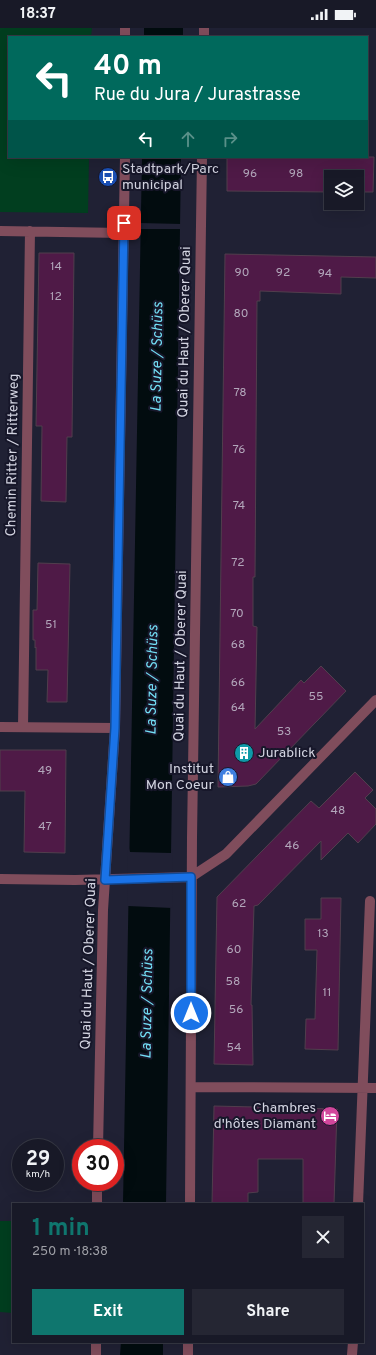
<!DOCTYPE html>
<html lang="en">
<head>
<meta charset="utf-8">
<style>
  body { margin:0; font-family:Overpass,sans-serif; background:#252633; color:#f1f3f6; height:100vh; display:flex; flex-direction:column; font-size:15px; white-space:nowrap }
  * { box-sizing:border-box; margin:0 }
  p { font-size:13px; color:#9fa0a7 }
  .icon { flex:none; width:22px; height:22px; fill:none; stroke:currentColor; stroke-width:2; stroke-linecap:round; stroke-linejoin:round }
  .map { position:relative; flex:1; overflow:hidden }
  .side { position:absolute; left:12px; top:1175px; width:352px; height:140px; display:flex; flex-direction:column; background:#181927; border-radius:0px; box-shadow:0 4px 16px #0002,0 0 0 1px #363844 }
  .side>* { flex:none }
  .banner { position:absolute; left:8px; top:8px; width:360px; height:122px; border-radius:0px; box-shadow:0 4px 16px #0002,0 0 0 1px #363844; background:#00695c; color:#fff; overflow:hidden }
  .controls { position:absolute; left:324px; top:142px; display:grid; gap:8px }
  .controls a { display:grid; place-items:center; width:40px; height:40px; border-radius:0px; background:#181927; box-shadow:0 4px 16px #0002,0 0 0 1px #363844; font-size:20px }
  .speed { position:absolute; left:12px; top:1111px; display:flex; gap:8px; font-size:20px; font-weight:700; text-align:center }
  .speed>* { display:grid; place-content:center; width:52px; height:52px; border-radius:50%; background:#181927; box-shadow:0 4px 16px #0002,0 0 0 1px #363844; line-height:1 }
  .speed small { font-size:10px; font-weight:400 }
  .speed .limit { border:6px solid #d22; background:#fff; color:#111 }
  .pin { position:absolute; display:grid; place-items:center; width:34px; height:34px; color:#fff; margin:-17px; border-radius:8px; box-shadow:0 2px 6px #0006 }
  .me { position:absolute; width:44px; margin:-22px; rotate:0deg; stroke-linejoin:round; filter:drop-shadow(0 0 3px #0008) }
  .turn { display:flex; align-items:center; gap:14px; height:84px; padding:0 20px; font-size:18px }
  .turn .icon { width:52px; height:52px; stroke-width:2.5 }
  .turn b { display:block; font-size:28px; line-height:34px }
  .lanes { display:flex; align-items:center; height:38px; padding:0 20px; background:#0003; justify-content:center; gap:20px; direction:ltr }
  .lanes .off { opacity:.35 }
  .round { display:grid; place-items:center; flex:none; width:42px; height:42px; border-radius:0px; background:#252633 }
  .summary { display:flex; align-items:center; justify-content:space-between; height:68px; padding:0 20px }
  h1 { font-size:24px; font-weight:700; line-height:30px; color:#0f766e }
  .button { display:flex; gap:8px; margin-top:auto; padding:8px 20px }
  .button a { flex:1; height:46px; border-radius:0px; background:#0f766e; color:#fff; font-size:16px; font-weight:700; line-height:46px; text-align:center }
  .button a+a { background:#252633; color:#f1f3f6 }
  .status { display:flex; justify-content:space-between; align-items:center; height:28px; padding:0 20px; background:#181927; direction:ltr }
  .status svg { height:11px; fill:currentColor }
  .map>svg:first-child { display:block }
</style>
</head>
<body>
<div class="status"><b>18:37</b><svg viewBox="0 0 49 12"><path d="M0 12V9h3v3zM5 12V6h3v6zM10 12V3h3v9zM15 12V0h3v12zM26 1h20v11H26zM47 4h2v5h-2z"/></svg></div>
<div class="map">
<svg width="376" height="1327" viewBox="0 0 376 1327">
  <rect width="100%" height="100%" fill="#202134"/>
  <!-- green -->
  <path fill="#013e1f" d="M 0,0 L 92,0 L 91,9 L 9,9 L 9,129 L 89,129 L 88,185 L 0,184 Z
    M 0,1193 L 13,1193 L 13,1285 L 0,1284 Z"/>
  <!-- water -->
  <path fill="#020c0f" d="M 144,0 L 183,0 L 183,9 L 144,9 Z
    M 142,129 L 181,129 L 166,1176 L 123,1176 Z
    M 121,1314 L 163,1314 L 163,1327 L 120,1327 Z"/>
  <!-- pier -->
  <path fill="#202134" d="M 139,195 L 182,196 L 182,201 L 139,201 Z
    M 129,820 L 130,824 L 171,825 L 173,821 L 172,880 L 128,878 L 127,881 L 128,822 Z"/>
  <!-- building -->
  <path fill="#4f1a47" stroke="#513e4d" d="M 227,129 L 374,129 L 373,164 L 357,164 L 357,149 L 331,149 L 331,164 L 227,163 Z
    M 39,225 L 74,225 L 72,409 L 67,409 L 66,474 L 41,473 L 42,398 L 36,398 Z
    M 225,226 L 376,229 L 376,250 L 341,249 L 341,266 L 260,263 L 260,273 L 257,273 L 255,549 L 253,549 L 253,598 L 257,599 L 255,701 L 301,652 L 304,655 L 321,638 L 346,663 L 256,756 L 248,758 L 218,759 Z
    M 38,535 L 70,536 L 67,674 L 47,674 L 48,642 L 36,642 L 36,619 L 35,620 L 35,612 L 33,612 L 33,582 L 37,582 Z
    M 0,722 L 66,722 L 65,825 L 24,824 L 25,763 L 0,763 Z
    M 355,744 L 373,762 L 365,770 L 376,781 L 376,796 L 358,815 L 348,805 L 321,832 L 321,813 L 258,877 L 254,878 L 251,977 L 252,977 L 253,1037 L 214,1036 L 217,869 L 311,773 L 319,780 Z
    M 321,870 L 341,870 L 338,1022 L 305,1021 L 306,991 L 315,991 L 317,922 L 305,922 L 305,891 L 321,891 Z
    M 214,1078 L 337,1081 L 334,1176 L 303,1176 L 303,1131 L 258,1131 L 258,1164 L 248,1165 L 248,1176 L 212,1176 Z"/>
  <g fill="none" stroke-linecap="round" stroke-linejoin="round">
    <!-- minor -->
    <path stroke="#804d5c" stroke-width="10" d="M 125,9 L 125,0
      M 204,9 L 204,0
      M 0,203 L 123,205
      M 0,699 L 115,700
      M 23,699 L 30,203
      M 0,851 L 75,852 L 191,849 L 226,826 L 376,672
      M 192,1059 L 376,1060
      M 98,1120 L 103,882 L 115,700 L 125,129
      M 97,1176 L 97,1154
      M 190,1176 L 192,810 L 202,129
      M 358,1176 L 370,873
      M 96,1327 L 96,1314
      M 188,1327 L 188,1314
      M 352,1327 L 353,1314"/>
  </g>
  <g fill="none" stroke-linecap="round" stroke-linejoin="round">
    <!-- route casing -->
    <g stroke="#114b97" stroke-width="10">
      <path id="route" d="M 124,195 L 115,700 L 105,852 L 191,849 L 191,985"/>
    </g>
    <!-- route -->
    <use href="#route" stroke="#1a73e8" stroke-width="7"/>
  </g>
  <!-- icons -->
  <defs>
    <g id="bus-disc" transform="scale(1)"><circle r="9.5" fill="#1a4fb4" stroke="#17172a"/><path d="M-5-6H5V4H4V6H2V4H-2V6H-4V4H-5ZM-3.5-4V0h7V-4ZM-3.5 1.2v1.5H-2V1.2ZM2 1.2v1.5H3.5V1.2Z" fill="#fff"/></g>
    <g id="building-disc" transform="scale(1)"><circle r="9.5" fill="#0f9aa8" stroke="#17172a"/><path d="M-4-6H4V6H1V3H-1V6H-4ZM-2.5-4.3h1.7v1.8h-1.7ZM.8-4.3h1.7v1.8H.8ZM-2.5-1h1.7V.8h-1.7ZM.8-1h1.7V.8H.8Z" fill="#fff"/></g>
    <g id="shop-disc" transform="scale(1)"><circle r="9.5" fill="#3f7fe0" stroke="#17172a"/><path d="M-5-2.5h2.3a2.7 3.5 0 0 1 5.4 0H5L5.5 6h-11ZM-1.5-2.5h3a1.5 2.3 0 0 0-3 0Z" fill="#fff"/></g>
    <g id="hotel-disc" transform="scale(1)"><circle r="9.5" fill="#d1479c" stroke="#17172a"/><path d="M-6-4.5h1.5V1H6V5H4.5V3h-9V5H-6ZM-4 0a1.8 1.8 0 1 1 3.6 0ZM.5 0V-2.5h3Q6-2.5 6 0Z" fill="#fff"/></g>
  </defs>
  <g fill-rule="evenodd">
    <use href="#bus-disc" x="108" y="149"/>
    <use href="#building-disc" x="244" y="725"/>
    <use href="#shop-disc" x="228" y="749"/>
    <use href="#hotel-disc" x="330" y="1088"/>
  </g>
  <g text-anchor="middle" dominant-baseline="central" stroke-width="4" stroke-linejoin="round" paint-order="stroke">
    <!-- number labels -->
    <g font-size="12" fill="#b2a6ba">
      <text x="250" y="146">96</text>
      <text x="296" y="146">98</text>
      <text x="56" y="239">14</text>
      <text x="242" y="245">90</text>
      <text x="283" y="245">92</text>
      <text x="325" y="246">94</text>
      <text x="56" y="269">12</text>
      <text x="241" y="286">80</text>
      <text x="240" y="365">78</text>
      <text x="239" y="422">76</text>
      <text x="239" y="478">74</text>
      <text x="238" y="535">72</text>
      <text x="237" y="586">70</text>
      <text x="51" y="597">51</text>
      <text x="238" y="617">68</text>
      <text x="238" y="655">66</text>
      <text x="316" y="669">55</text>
      <text x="238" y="680">64</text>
      <text x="284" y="704">53</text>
      <text x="45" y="743">49</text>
      <text x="338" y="783">48</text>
      <text x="45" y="799">47</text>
      <text x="292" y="818">46</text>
      <text x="239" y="876">62</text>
      <text x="323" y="906">13</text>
      <text x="234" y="922">60</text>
      <text x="233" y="954">58</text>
      <text x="327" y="965">11</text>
      <text x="236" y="982">56</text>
      <text x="234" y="1020">54</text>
    </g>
    <!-- poi labels -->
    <g font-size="14" fill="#d3d4e1" stroke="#17172a" text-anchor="start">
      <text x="122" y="141">Stadtpark/Parc<tspan x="122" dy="16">municipal</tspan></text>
      <text x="258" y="725">Jurablick</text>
      <text x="214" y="741" text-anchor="end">Institut<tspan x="214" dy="16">Mon Coeur</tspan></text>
      <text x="316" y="1080" text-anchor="end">Chambres<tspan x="316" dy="16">d'hôtes Diamant</tspan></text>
    </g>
    <!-- street labels -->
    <g font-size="14" fill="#d3d4e1" stroke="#17172a">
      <text transform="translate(185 304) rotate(-89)">Quai du Haut / Oberer Quai</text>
      <text transform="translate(13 427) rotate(-89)">Chemin Ritter / Ritterweg</text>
      <text transform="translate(181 628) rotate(-89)">Quai du Haut / Oberer Quai</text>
      <text transform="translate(89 936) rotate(-88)">Quai du Haut / Oberer Quai</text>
    </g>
    <!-- water labels -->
    <g font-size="15" font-style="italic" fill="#73dff6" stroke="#17172a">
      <text transform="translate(158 329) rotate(-89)">La Suze / Schüss</text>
      <text transform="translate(153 652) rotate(-89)">La Suze / Schüss</text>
      <text transform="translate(148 976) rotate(-89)">La Suze / Schüss</text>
    </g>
  </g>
</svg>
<div class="controls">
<a><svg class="icon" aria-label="layers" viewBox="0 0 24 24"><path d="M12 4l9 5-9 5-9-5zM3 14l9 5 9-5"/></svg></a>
</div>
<div class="speed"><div>29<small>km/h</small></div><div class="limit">30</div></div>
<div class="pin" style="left:124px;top:195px;background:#d93025"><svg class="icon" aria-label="arrive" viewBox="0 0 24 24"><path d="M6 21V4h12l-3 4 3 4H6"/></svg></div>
<svg class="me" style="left:191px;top:985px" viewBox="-20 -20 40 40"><circle r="17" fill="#1a73e8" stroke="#fff" stroke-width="3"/><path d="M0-11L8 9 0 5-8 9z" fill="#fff"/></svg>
<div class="banner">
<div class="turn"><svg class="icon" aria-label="left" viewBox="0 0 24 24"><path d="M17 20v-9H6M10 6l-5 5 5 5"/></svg><div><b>40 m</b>Rue du Jura / Jurastrasse</div></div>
<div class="lanes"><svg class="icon" aria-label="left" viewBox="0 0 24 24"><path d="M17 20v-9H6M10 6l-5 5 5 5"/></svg><svg class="icon off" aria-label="ahead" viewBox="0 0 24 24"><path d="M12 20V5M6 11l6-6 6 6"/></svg><svg class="icon off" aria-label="right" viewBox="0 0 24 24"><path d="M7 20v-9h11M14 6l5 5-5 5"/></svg></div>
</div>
<section class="side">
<div class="summary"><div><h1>1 min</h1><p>250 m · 18:38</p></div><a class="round"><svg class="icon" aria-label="close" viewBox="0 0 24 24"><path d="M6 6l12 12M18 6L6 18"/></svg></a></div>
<div class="button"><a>Exit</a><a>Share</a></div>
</section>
</div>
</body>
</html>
